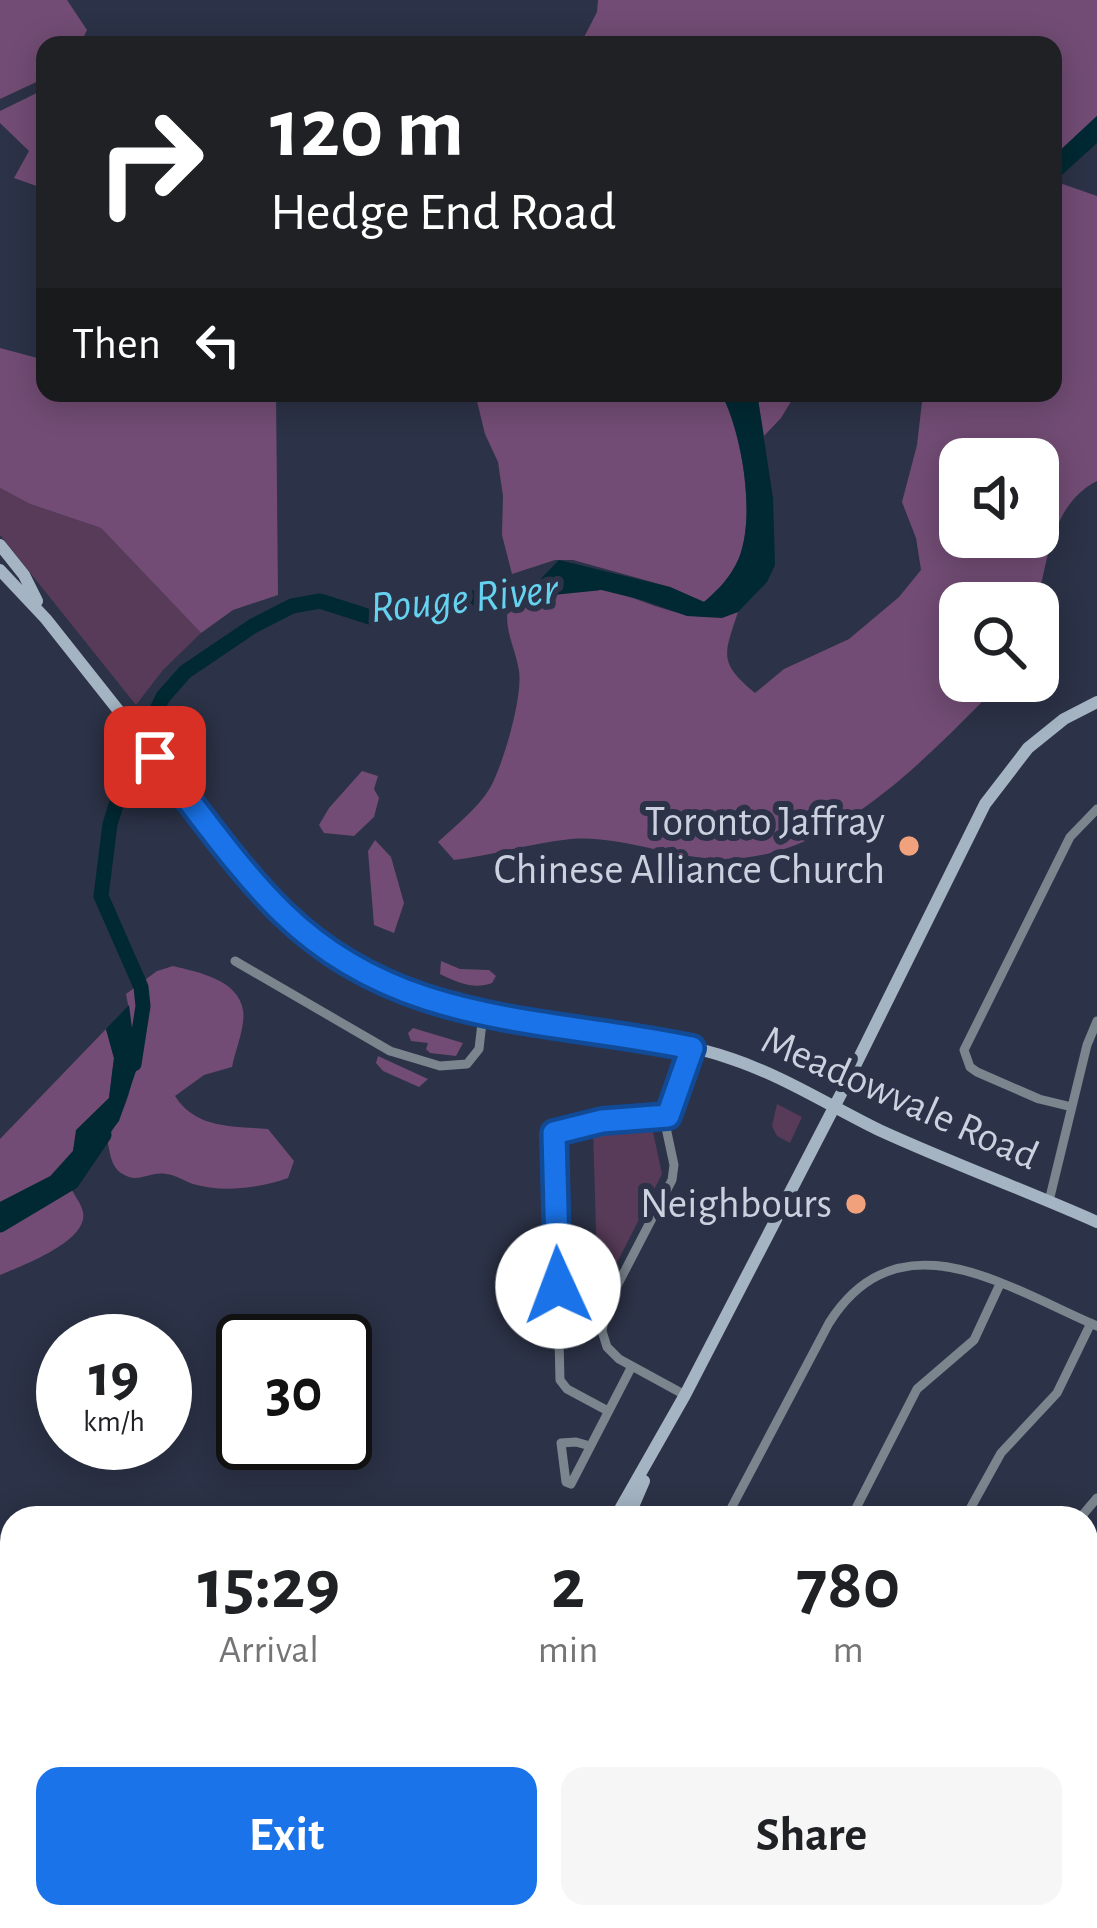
<!DOCTYPE html>
<html lang="en">
<head>
<meta charset="utf-8">
<style>
  body { margin:0; font-family:"Alegreya Sans",sans-serif; background:#f6f6f6; color:#202124; height:100vh; display:flex; flex-direction:column; font-size:45px; white-space:nowrap }
  * { box-sizing:border-box; margin:0 }
  p { font-size:39px; color:#757577 }
  .icon { flex:none; width:66px; height:66px; fill:none; stroke:currentColor; stroke-width:2; stroke-linecap:round; stroke-linejoin:round }
  .map { position:relative; flex:1; overflow:hidden }
  .side { position:absolute; left:0px; top:1506px; width:1098px; height:423px; display:flex; flex-direction:column; background:#fff; border-radius:36px 36px 0 0; box-shadow:0 6px 30px #0003 }
  .side>* { flex:none }
  .banner { position:absolute; left:36px; top:36px; width:1026px; height:366px; border-radius:24px; box-shadow:0 6px 30px #0003; background:#202124; color:#fff; overflow:hidden }
  .buttons { position:absolute; left:939px; top:438px; display:grid; gap:24px }
  .buttons a { display:grid; place-items:center; width:120px; height:120px; border-radius:24px; background:#fff; box-shadow:0 6px 30px #0003; font-size:60px }
  .speed { position:absolute; left:36px; top:1314px; display:flex; gap:24px; font-size:60px; font-weight:700; text-align:center }
  .speed>* { display:grid; place-content:center; width:156px; height:156px; border-radius:50%; background:#fff; box-shadow:0 6px 30px #0003; line-height:1 }
  .speed small { font-size:30px; font-weight:400 }
  .speed .limit { border:6px solid #111; border-radius:18px; background:#fff; color:#111 }
  .pin { position:absolute; display:grid; place-items:center; width:102px; height:102px; color:#fff; margin:-51px; border-radius:24px; box-shadow:0 6px 18px #0006 }
  .me { position:absolute; width:132px; margin:-66px; rotate:358deg; stroke-linejoin:round; filter:drop-shadow(0 0 9px #0008) }
  .turn { display:flex; align-items:center; gap:42px; height:252px; padding:0 36px; font-size:54px }
  .turn .icon { width:156px; height:156px; stroke-width:2.5 }
  .turn b { display:block; font-size:84px; line-height:102px }
  .then { display:flex; align-items:center; height:114px; padding:0 36px; background:#0003; gap:24px; font-size:45px }
  .eta { display:flex; justify-content:space-evenly; align-items:center; height:204px; text-align:center }
  .eta b { font-size:72px; font-weight:600; line-height:84px }
  .action { display:flex; gap:24px; margin-top:auto; padding:24px 36px }
  .action a { flex:1; height:138px; border-radius:24px; background:#1a73e8; color:#fff; font-size:48px; font-weight:600; line-height:138px; text-align:center }
  .action a+a { background:#f6f6f6; color:#202124 }
  .map>svg:first-child { display:block }
</style>
</head>
<body>
<div class="map">
<svg width="1097" height="1928" viewBox="0 0 1097 1928">
  <rect width="100%" height="100%" fill="#2c3247"/>
  <!-- green -->
  <path fill="#573b58" d="M 0,488 L 30,504 L 101,528 L 201,633 L 163,670 L 136,705 L 0,535 Z
    M 777,1104 L 802,1117 L 790,1143 L 777,1136 L 772,1126 Z
    M 609,1125 L 652,1127 L 662,1174 L 598,1300 L 593,1129 Z
    M 437,1917 L 546,1917 L 546,1928 L 431,1928 Z"/>
  <!-- forest -->
  <path fill="#724c74" fill-rule="evenodd" d="M 0,0 L 67,0 L 87,30 L 80,45 L 45,45 L 45,78 L 0,99 Z
    M 598,0 L 1097,0 L 1097,116 L 1053,157 L 1053,45 L 580,45 L 597,12 Z
    M 45,89 L 45,189 L 14,178 L 29,151 L 0,123 L 0,111 Z
    M 1054,181 L 1097,196 L 1097,481 C 1052,504 1048,558 1037,603 L 960,603 L 960,681 L 1003,681 C 929,754 838,858 725,859 C 674,860 623,835 571,839 C 532,843 493,855 454,860 L 438,842 C 455,826 478,808 490,788 C 503,765 523,697 519,671 C 515,645 501,626 510,599 C 526,593 547,580 564,581 C 623,582 678,632 738,612 C 724,655 718,662 755,693 L 784,669 L 849,639 L 899,597 L 921,570 L 916,538 L 902,502 L 917,445 L 923,393 L 1053,393 ZM 960,459 L 1038,459 L 1038,537 L 960,537 Z
    M 0,348 L 45,360 L 45,393 L 276,393 L 278,595 L 233,610 L 201,633 L 101,528 L 30,504 L 0,488 Z
    M 475,393 L 721,393 C 742,432 756,516 739,558 C 731,577 719,589 704,602 L 670,587 L 573,560 L 555,560 L 512,574 L 502,535 L 503,496 L 498,462 L 485,434 Z
    M 757,393 L 796,393 L 781,418 L 764,436 Z
    M 362,771 L 378,776 L 374,789 L 379,798 L 374,817 L 354,836 L 324,833 L 319,825 L 329,808 Z
    M 375,840 L 391,857 L 404,903 L 394,933 L 374,925 L 368,851 Z
    M 441,961 L 460,969 L 489,970 L 496,976 L 492,983 C 474,990 456,982 440,974 Z
    M 173,966 C 197,972 238,979 243,1010 C 246,1025 235,1051 232,1067 L 204,1075 L 175,1096 C 196,1129 232,1126 268,1129 L 294,1161 L 288,1178 C 260,1188 223,1193 193,1184 C 184,1181 176,1175 166,1174 C 148,1171 138,1185 121,1173 C 110,1165 110,1151 107,1139 C 141,1088 137,1051 126,994 L 157,971 Z
    M 413,1028 L 463,1043 L 456,1056 L 430,1053 L 426,1049 L 428,1043 L 411,1041 L 408,1033 Z
    M 106,1029 L 114,1058 L 109,1098 L 77,1130 L 73,1151 L 50,1176 L 0,1202 L 0,1139 Z
    M 378,1056 L 428,1079 L 419,1087 L 383,1071 L 376,1063 Z
    M 69,1185 C 73,1193 81,1203 83,1212 C 89,1241 21,1266 0,1275 L 0,1220 L 39,1207 Z"/>
  <!-- water -->
  <path fill="#002933" d="M 1097,116 L 1097,143 L 1053,183 L 1053,157 Z
    M 721,393 L 757,393 L 773,498 L 775,565 L 767,582 L 738,612 L 722,618 L 687,616 L 642,600 L 565,581 L 528,592 L 559,560 L 670,587 L 704,602 C 719,589 731,577 739,558 C 756,515 742,432 721,393 Z
    M 129,1005 L 137,1068 L 119,1121 L 63,1192 L 39,1207 L 0,1220 L 0,1202 L 51,1176 L 73,1151 L 76,1130 L 109,1098 L 114,1058 L 106,1029 Z"/>
  <g fill="none" stroke-linecap="round" stroke-linejoin="round">
    <!-- river -->
    <path stroke="#002933" stroke-width="15" d="M 134,1064 L 143,1006 L 141,987 L 101,896 L 110,824 L 128,768 L 163,697 L 185,672 L 253,626 L 292,606 L 320,601 L 370,617 L 498,593 L 597,583
      M 0,1225 L 72,1182 L 104,1135"/>
    <!-- minor -->
    <path stroke="#7b858e" stroke-width="9" d="M 235,961 L 390,1051 L 440,1066 L 467,1064 L 479,1049 L 483,1014
      M 1072,1107 L 1039,1099 L 977,1072 L 970,1067 L 964,1050 L 1070,837 L 1097,809
      M 1049,1201 L 1087,1045 L 1097,1021
      M 685,1395 L 619,1359 L 607,1347 L 602,1331 L 606,1307 L 672,1180 L 674,1165 L 665,1123 L 692,1048
      M 608,1411 L 567,1389 L 560,1380 L 554,1133 L 602,1121 L 668,1116
      M 590,1446 L 576,1442 L 561,1443 L 566,1482 L 571,1484 L 632,1366
      M 726,1518 L 829,1323 C 899,1212 1008,1288 1097,1326
      M 851,1518 L 917,1389 L 974,1340 L 1000,1284
      M 965,1518 L 1001,1453 L 1057,1393 L 1091,1323
      M 1080,1518 L 1097,1498
      M 1097,1695 L 1097,1713
      M 0,1827 L 12,1832
      M 196,1917 L 218,1928
      M 709,1917 L 709,1928
      M 807,1917 L 807,1928
      M 907,1917 L 908,1928
      M 1006,1917 L 1007,1928
      M 0,1922 L 12,1928
      M 603,1928 L 604,1917"/>
    <!-- secondary -->
    <path stroke="#a4b4c2" stroke-width="12" d="M 0,545 L 24,575 L 37,601
      M 0,570 L 46,619 L 251,878 C 355,995 441,1009 589,1030 C 637,1037 686,1043 732,1059 C 783,1076 830,1106 879,1130 C 951,1163 1025,1190 1097,1222
      M 615,1518 L 685,1395 L 843,1090 L 985,804 L 1028,748 L 1064,719 L 1097,702
      M 628,1518 L 644,1481
      M 414,1928 L 419,1917"/>
  </g>
  <g fill="none" stroke-linecap="round" stroke-linejoin="round">
    <!-- route casing -->
    <g stroke="#114b97" stroke-width="30">
      <path id="route" d="M 155,757 C 197,809 235,866 283,913 C 400,1027 543,1017 692,1048 L 668,1116 L 602,1121 L 554,1133 L 558,1286"/>
    </g>
    <!-- route -->
    <use href="#route" stroke="#1a73e8" stroke-width="21"/>
  </g>
  <!-- markers -->
  <g fill="#f1a17c" stroke="#2c3247" stroke-width="4.5">
    <circle cx="909" cy="846" r="12"/>
    <circle cx="856" cy="1204" r="12"/>
  </g>
  <g text-anchor="middle" dominant-baseline="central" stroke-width="12" stroke-linejoin="round" paint-order="stroke">
    <!-- poi labels -->
    <g font-size="42" fill="#ccd1df" stroke="#2c3247" text-anchor="end">
      <text x="885" y="822">Toronto Jaffray<tspan x="885" dy="48">Chinese Alliance Church</tspan></text>
      <text x="832" y="1204">Neighbours</text>
    </g>
    <!-- street labels -->
    <g font-size="42" fill="#ccd1df" stroke="#2c3247">
      <text transform="translate(900 1098) rotate(24)">Meadowvale Road</text>
    </g>
    <!-- water labels -->
    <g font-size="45" font-style="italic" fill="#65d2f0" stroke="#2c3247">
      <text transform="translate(464 599) rotate(-6)">Rouge River</text>
    </g>
  </g>
</svg>
<div class="buttons">
<a><svg class="icon" aria-label="sound" viewBox="0 0 24 24"><path d="M4 9h4l5-4v14l-5-4H4zM17 9q2 3 0 6"/></svg></a>
<a><svg class="icon" aria-label="search" viewBox="0 0 24 24"><circle cx="10" cy="10" r="6"/><path d="M15 15l6 6"/></svg></a>
</div>
<div class="speed"><div>19<small>km/h</small></div><div class="limit">30</div></div>
<div class="pin" style="left:155px;top:757px;background:#d93025"><svg class="icon" aria-label="arrive" viewBox="0 0 24 24"><path d="M6 21V4h12l-3 4 3 4H6"/></svg></div>
<svg class="me" style="left:558px;top:1286px" viewBox="-20 -20 40 40"><circle r="19" fill="#fff"/><path d="M0-13L10 11 0 6-10 11z" fill="#1a73e8"/></svg>
<div class="banner">
<div class="turn"><svg class="icon" aria-label="right" viewBox="0 0 24 24"><path d="M7 20v-9h11M14 6l5 5-5 5"/></svg><div><b>120 m</b>Hedge End Road</div></div>
<div class="then">Then<svg class="icon" aria-label="left" viewBox="0 0 24 24"><path d="M17 20v-9H6M10 6l-5 5 5 5"/></svg></div>
</div>
<section class="side">
<div class="eta">
<div><b>15:29</b><p>Arrival</p></div>
<div><b>2</b><p>min</p></div>
<div><b>780</b><p>m</p></div>
</div>
<div class="action"><a>Exit</a><a>Share</a></div>
</section>
</div>
</body>
</html>
